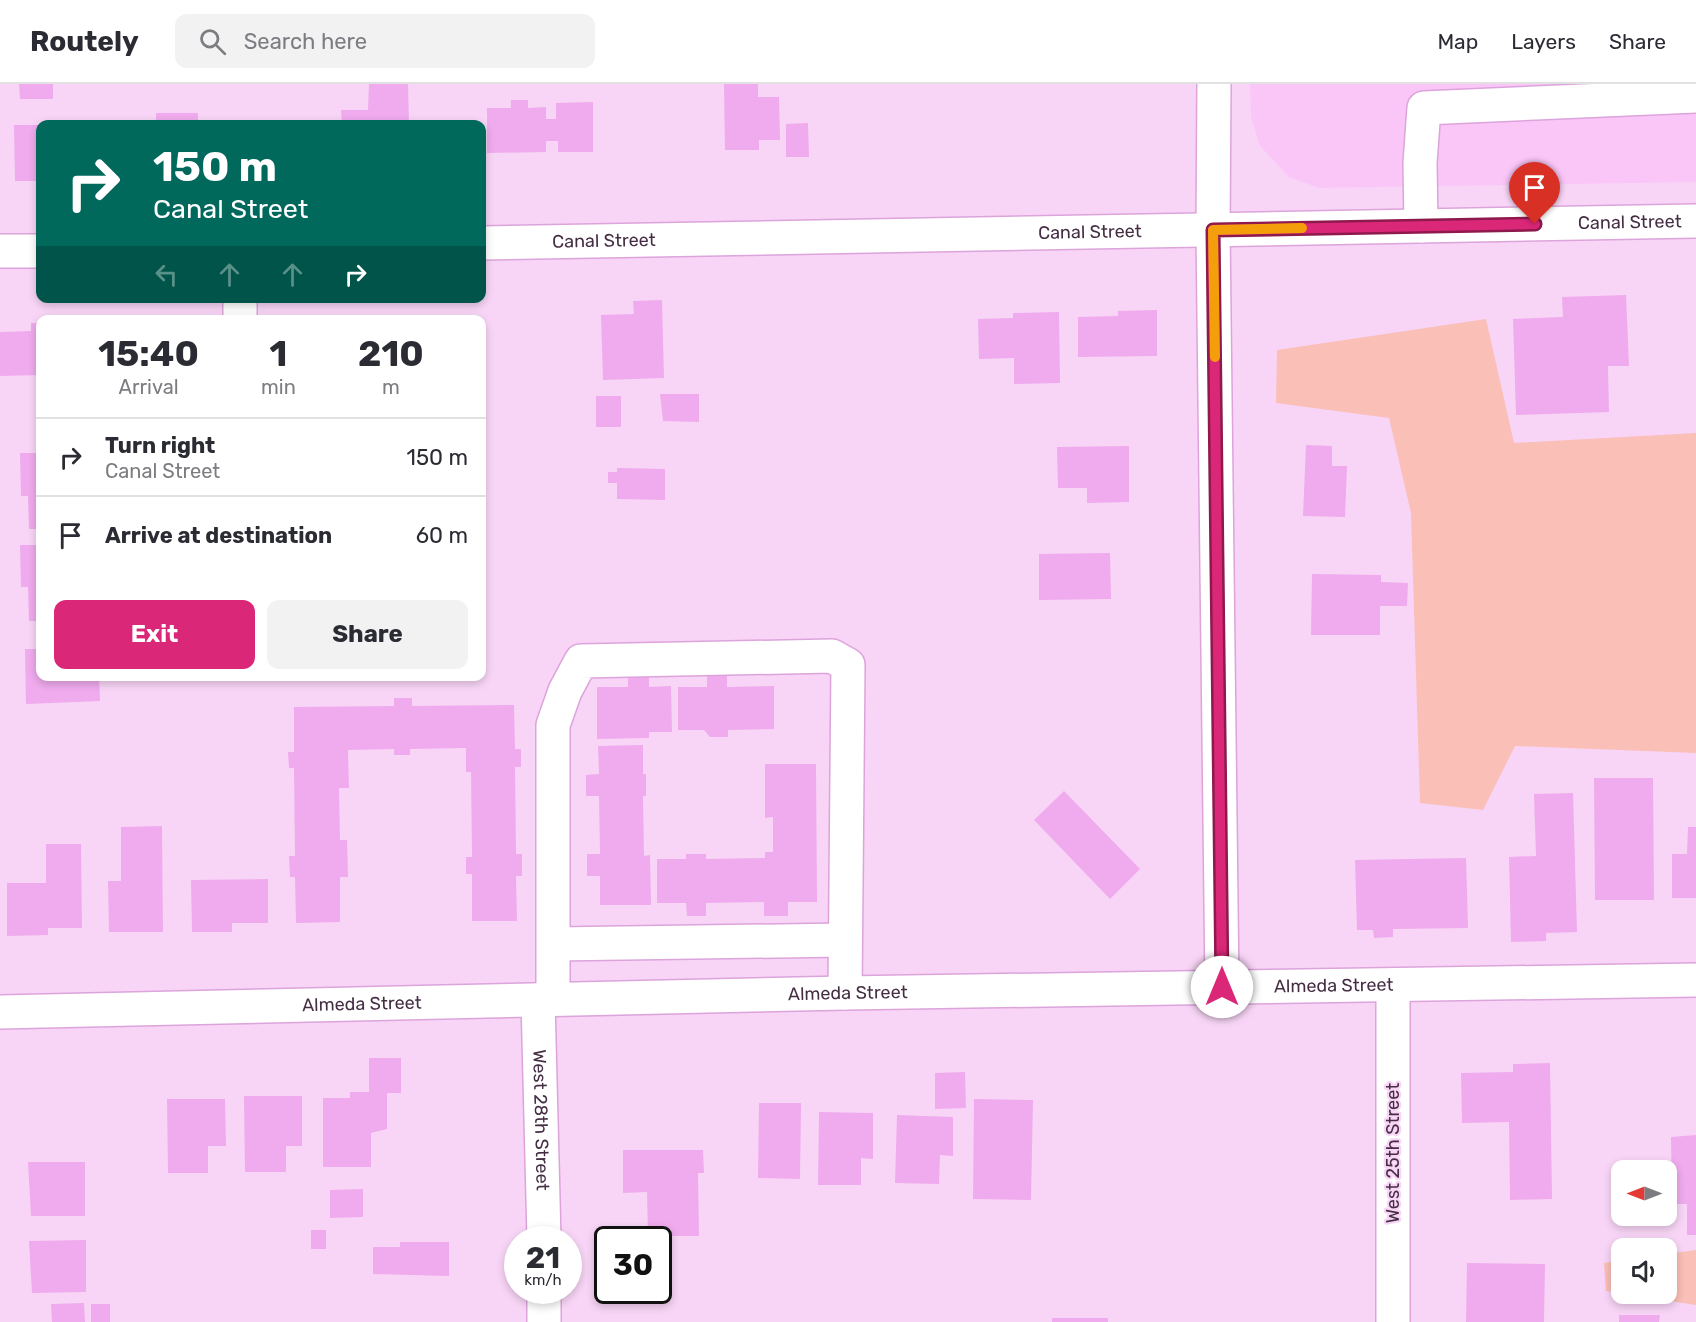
<!DOCTYPE html>
<html lang="en">
<head>
<meta charset="utf-8">
<style>
  body { margin:0; font-family:Rubik,sans-serif; background:#f2f2f3; color:#2b2b33; height:100vh; display:flex; flex-direction:column; font-size:22px; white-space:nowrap }
  * { box-sizing:border-box; margin:0 }
  p { font-size:20px; color:#7c7c81 }
  .icon { flex:none; width:33px; height:33px; fill:none; stroke:currentColor; stroke-width:2; stroke-linecap:round; stroke-linejoin:round }
  .map { position:relative; flex:1; overflow:hidden }
  .drawer { position:absolute; left:36px; top:231px; width:450px; height:366px; display:flex; flex-direction:column; background:#fff; border-radius:12px; box-shadow:0 3px 9px #0003 }
  .drawer>* { flex:none }
  .banner { position:absolute; left:36px; top:36px; width:450px; height:183px; border-radius:12px; box-shadow:0 3px 9px #0003; background:#00695c; color:#fff; overflow:hidden }
  .needle { width:39px; rotate:270deg }
  .fabs { position:absolute; left:1611px; top:1076px; display:grid; gap:12px }
  .fabs a { display:grid; place-items:center; width:66px; height:66px; border-radius:12px; background:#fff; box-shadow:0 3px 9px #0003; font-size:30px }
  .speed { position:absolute; left:504px; top:1142px; display:flex; gap:12px; font-size:30px; font-weight:700; text-align:center }
  .speed>* { display:grid; place-content:center; width:78px; height:78px; border-radius:50%; background:#fff; box-shadow:0 3px 9px #0003; line-height:1 }
  .speed small { font-size:15px; font-weight:400 }
  .speed .limit { border:3px solid #111; border-radius:9px; background:#fff; color:#111 }
  .pin { position:absolute; display:grid; place-items:center; width:51px; height:51px; color:#fff; margin:-62px -26px; border-radius:50% 50% 50% 0; rotate:-45deg; box-shadow:0 0 6px #0007 }
  .pin .icon { rotate:45deg }
  .me { position:absolute; width:66px; margin:-33px; rotate:0deg; stroke-linejoin:round; filter:drop-shadow(0 0 4px #0008) }
  .turn { display:flex; align-items:center; gap:21px; height:126px; padding:0 18px; font-size:27px }
  .turn .icon { width:78px; height:78px; stroke-width:2.5 }
  .turn b { display:block; font-size:42px; line-height:51px }
  .lanes { display:flex; align-items:center; height:57px; padding:0 18px; background:#0003; justify-content:center; gap:30px; direction:ltr }
  .lanes .off { opacity:.35 }
  .eta { display:flex; justify-content:space-evenly; align-items:center; height:102px; text-align:center }
  .eta b { font-size:36px; font-weight:700; line-height:42px }
  .cta { display:flex; gap:12px; margin-top:auto; padding:12px 18px }
  .cta a { flex:1; height:69px; border-radius:12px; background:#db2777; color:#fff; font-size:24px; font-weight:700; line-height:69px; text-align:center }
  .cta a+a { background:#f2f2f3; color:#2b2b33 }
  ul { padding:0; list-style:none }
  li { display:flex; align-items:center; gap:18px; height:78px; padding:0 18px; border-top:2px solid #e1e1e2 }
  li div { flex:1 }
  li b { display:block; font-size:22px }
  li em { font-style:normal }
  header { display:flex; align-items:center; gap:36px; box-sizing:border-box; height:84px; padding:0 30px; background:#fff; border-bottom:2px solid #e1e1e2 }
  header strong { font-size:28px }
  nav { display:flex; gap:33px; margin-inline-start:auto; font-size:21px }
  .search { width:420px; height:54px; background:#f2f2f3; display:flex; align-items:center; gap:15px; box-sizing:border-box; padding:0 21px; border-radius:12px; color:#7c7c81; font-size:22px }
  .map>svg:first-child { display:block }
</style>
</head>
<body>
<header>
<strong>Routely</strong>
<div class="search"><svg class="icon" aria-label="search" viewBox="0 0 24 24"><circle cx="10" cy="10" r="6"/><path d="M15 15l6 6"/></svg>Search here</div>
<nav><a>Map</a><a>Layers</a><a>Share</a></nav>
</header>
<div class="map">
<svg width="1696" height="1238" viewBox="0 0 1696 1238">
  <rect width="100%" height="100%" fill="#f8d5f6"/>
  <!-- built -->
  <path fill="#fac6f8" d="M 1250,0 L 1696,0 L 1696,98 L 1319,104 L 1289,93 L 1260,62 L 1251,33 Z"/>
  <!-- green -->
  <path fill="#fabfb7" d="M 1486,235 L 1514,359 L 1696,349 L 1696,669 L 1515,662 L 1483,726 L 1420,719 L 1411,429 L 1389,334 L 1276,319 L 1277,266 Z
    M 1696,1166 L 1696,1221 L 1606,1207 L 1604,1179 L 1621,1176 L 1622,1209 L 1666,1209 L 1667,1170 Z"/>
  <!-- building -->
  <path fill="#efabed" d="M 19,0 L 53,0 L 53,15 L 20,15 Z
    M 369,0 L 408,0 L 409,40 L 342,40 L 341,26 L 368,26 Z
    M 724,0 L 758,0 L 758,13 L 779,13 L 780,56 L 759,56 L 759,66 L 725,66 Z
    M 511,16 L 528,16 L 528,24 L 546,23 L 546,35 L 556,35 L 556,19 L 593,18 L 593,68 L 558,68 L 558,57 L 546,57 L 546,68 L 487,69 L 487,24 L 511,24 Z
    M 156,29 L 198,29 L 198,40 L 156,40 Z
    M 808,39 L 809,73 L 786,73 L 786,40 Z
    M 14,41 L 40,41 L 40,97 L 15,97 Z
    M 1626,211 L 1629,282 L 1608,282 L 1609,328 L 1516,331 L 1513,235 L 1563,233 L 1562,213 Z
    M 662,216 L 664,294 L 603,296 L 601,231 L 634,230 L 633,217 Z
    M 1157,226 L 1157,272 L 1078,273 L 1078,233 L 1118,232 L 1118,227 Z
    M 1059,228 L 1060,299 L 1014,300 L 1014,274 L 979,275 L 978,235 L 1013,234 L 1013,229 Z
    M 321,232 L 322,236 L 276,236 L 276,234 Z
    M 31,239 L 40,239 L 40,291 L 0,292 L 0,248 L 31,247 Z
    M 660,310 L 699,310 L 699,338 L 663,337 Z
    M 596,312 L 621,312 L 621,343 L 596,343 Z
    M 1306,361 L 1332,362 L 1332,382 L 1347,382 L 1345,433 L 1303,432 Z
    M 1129,362 L 1129,418 L 1087,419 L 1087,404 L 1058,404 L 1057,363 Z
    M 20,369 L 40,369 L 40,445 L 29,445 L 28,412 L 21,412 Z
    M 617,384 L 665,385 L 665,416 L 617,415 L 617,399 L 608,399 L 608,388 L 617,388 Z
    M 20,461 L 40,461 L 40,537 L 29,537 L 28,503 L 21,503 Z
    M 1110,469 L 1111,515 L 1039,516 L 1039,470 Z
    M 1312,490 L 1381,491 L 1381,498 L 1408,499 L 1407,522 L 1380,522 L 1380,551 L 1311,551 Z
    M 25,565 L 40,565 L 40,592 L 99,592 L 100,617 L 26,620 Z
    M 707,590 L 727,590 L 727,603 L 774,602 L 774,645 L 728,646 L 728,653 L 710,653 L 704,646 L 678,646 L 678,603 L 707,603 Z
    M 628,591 L 649,591 L 649,603 L 671,602 L 672,648 L 649,648 L 649,654 L 597,655 L 597,603 L 628,603 Z
    M 394,614 L 412,614 L 412,622 L 514,621 L 515,665 L 521,665 L 521,683 L 515,683 L 516,770 L 522,770 L 522,792 L 516,792 L 517,837 L 472,837 L 472,790 L 466,790 L 466,773 L 472,773 L 471,688 L 466,688 L 466,664 L 410,665 L 410,671 L 394,671 L 394,665 L 348,666 L 349,704 L 339,704 L 340,756 L 347,756 L 348,793 L 340,793 L 340,838 L 296,839 L 295,793 L 290,793 L 289,772 L 295,772 L 294,684 L 289,684 L 288,668 L 294,668 L 294,623 L 394,622 Z
    M 643,661 L 643,690 L 646,690 L 646,712 L 643,712 L 644,772 L 650,771 L 651,821 L 600,821 L 600,792 L 587,792 L 587,770 L 600,770 L 599,712 L 586,712 L 586,691 L 599,690 L 598,662 Z
    M 765,680 L 816,680 L 817,818 L 788,818 L 788,832 L 764,832 L 764,818 L 706,819 L 706,832 L 687,832 L 686,819 L 657,819 L 657,775 L 686,775 L 686,770 L 706,770 L 706,775 L 765,774 L 765,768 L 773,768 L 773,733 L 765,734 Z
    M 1594,694 L 1653,694 L 1654,816 L 1595,816 Z
    M 1064,707 L 1140,785 L 1110,815 L 1034,736 Z
    M 1573,709 L 1577,848 L 1546,849 L 1546,857 L 1511,858 L 1509,773 L 1536,772 L 1534,710 Z
    M 162,742 L 163,848 L 109,848 L 108,797 L 121,797 L 121,743 Z
    M 1688,743 L 1696,743 L 1696,814 L 1672,814 L 1672,770 L 1687,770 Z
    M 46,760 L 81,760 L 82,844 L 48,844 L 48,851 L 7,852 L 7,799 L 46,799 Z
    M 1466,774 L 1468,844 L 1393,845 L 1393,853 L 1374,854 L 1373,846 L 1357,846 L 1355,776 Z
    M 268,795 L 268,839 L 232,839 L 232,848 L 192,848 L 191,796 Z
    M 369,974 L 401,974 L 401,1009 L 387,1009 L 387,1045 L 371,1049 L 371,1083 L 323,1083 L 323,1014 L 350,1014 L 350,1008 L 369,1008 Z
    M 1550,979 L 1552,1115 L 1510,1116 L 1509,1038 L 1462,1039 L 1461,989 L 1513,988 L 1513,980 Z
    M 965,988 L 966,1024 L 935,1025 L 935,989 Z
    M 244,1012 L 302,1012 L 302,1062 L 286,1062 L 286,1088 L 245,1088 Z
    M 167,1015 L 225,1015 L 226,1062 L 208,1062 L 208,1089 L 168,1089 Z
    M 974,1015 L 1033,1016 L 1031,1116 L 973,1115 Z
    M 759,1019 L 801,1019 L 800,1095 L 758,1094 Z
    M 819,1028 L 873,1029 L 873,1075 L 861,1074 L 861,1101 L 818,1101 Z
    M 897,1031 L 953,1033 L 953,1072 L 940,1071 L 939,1100 L 895,1099 Z
    M 1696,1051 L 1696,1151 L 1687,1151 L 1687,1120 L 1672,1120 L 1671,1053 Z
    M 623,1066 L 703,1066 L 704,1089 L 698,1089 L 699,1152 L 648,1152 L 647,1108 L 623,1109 Z
    M 28,1078 L 85,1078 L 85,1132 L 31,1132 Z
    M 363,1105 L 363,1133 L 330,1134 L 330,1106 Z
    M 311,1146 L 326,1146 L 326,1165 L 311,1165 Z
    M 86,1156 L 86,1208 L 32,1209 L 29,1157 Z
    M 400,1158 L 449,1158 L 449,1192 L 373,1190 L 373,1163 L 400,1163 Z
    M 1467,1179 L 1545,1180 L 1544,1238 L 1466,1238 Z
    M 84,1219 L 85,1238 L 52,1238 L 51,1220 Z
    M 91,1220 L 110,1220 L 110,1238 L 91,1238 Z
    M 1619,1231 L 1660,1231 L 1659,1238 L 1619,1238 Z
    M 1052,1234 L 1108,1234 L 1108,1238 L 1052,1238 Z"/>
  <g fill="none" stroke-linecap="round" stroke-linejoin="round">
    <!-- minor casing -->
    <g stroke="#dca4db" stroke-width="36">
      <g id="minor">
        <path d="M 1421,142 L 1420,79 L 1424,24 L 1696,12"/>
        <path d="M 1213,146 L 1222,903"/>
        <path id="s1" d="M 482,159 L 1696,137"/>
        <path d="M 0,167 L 40,167"/>
        <path d="M 240,214 L 240,236"/>
        <path d="M 554,860 L 845,856"/>
        <path d="M 1393,901 L 1393,1238"/>
        <path d="M 553,915 L 553,641 L 565,607 L 581,577 L 832,572 L 848,581 L 845,909"/>
        <path id="s2" d="M 538,916 L 544,1155"/>
        <path id="s3" d="M 0,928 L 845,909 L 1696,896"/>
        <path d="M 544,1238 L 544,1206"/>
      </g>
    </g>
    <!-- major casing -->
    <g stroke="#dca4db" stroke-width="36">
      <path id="major" d="M 1213,146 L 1214,0"/>
    </g>
    <!-- minor -->
    <use href="#minor" stroke="#fff" stroke-width="33"/>
    <!-- major -->
    <use href="#major" stroke="#fff" stroke-width="33"/>
  </g>
  <g fill="none" stroke-linecap="round" stroke-linejoin="round">
    <!-- route casing -->
    <g stroke="#8e194d" stroke-width="15">
      <path id="route" d="M 1222,903 L 1213,146 L 1535,140"/>
    </g>
    <!-- route -->
    <use href="#route" stroke="#db2777" stroke-width="10"/>
    <!-- slow -->
    <path stroke="#f59e0b" stroke-width="10" d="M 1215,273 L 1213,146 L 1302,144"/>
  </g>
  <g text-anchor="middle" dominant-baseline="central" stroke-width="4.5" stroke-linejoin="round" paint-order="stroke">
    <!-- street labels -->
    <g font-size="18" fill="#452e44" stroke="#f8d5f6">
      <text stroke="none"><textPath href="#s1" startOffset="1148">Canal Street</textPath></text>
      <text stroke="none"><textPath href="#s1" startOffset="608">Canal Street</textPath></text>
      <text stroke="none"><textPath href="#s1" startOffset="122">Canal Street</textPath></text>
      <text stroke="none"><textPath href="#s3" startOffset="1334">Almeda Street</textPath></text>
      <text stroke="none"><textPath href="#s3" startOffset="848">Almeda Street</textPath></text>
      <text stroke="none"><textPath href="#s3" startOffset="362">Almeda Street</textPath></text>
      <text stroke="none"><textPath href="#s2" startOffset="120">West 28th Street</textPath></text>
      <text transform="translate(1393 1069) rotate(-90)">West 25th Street</text>
    </g>
  </g>
</svg>
<div class="fabs">
<a><svg class="needle" viewBox="-14 -14 28 28"><path d="M0-13l5 13h-10z" fill="#e53935"/><path d="M0 13l5-13h-10z" fill="#7c7c81"/></svg></a>
<a><svg class="icon" aria-label="sound" viewBox="0 0 24 24"><path d="M4 9h4l5-4v14l-5-4H4zM17 9q2 3 0 6"/></svg></a>
</div>
<div class="speed"><div>21<small>km/h</small></div><div class="limit">30</div></div>
<div class="pin" style="left:1535px;top:140px;background:#d93025"><svg class="icon" aria-label="arrive" viewBox="0 0 24 24"><path d="M6 21V4h12l-3 4 3 4H6"/></svg></div>
<svg class="me" style="left:1222px;top:903px" viewBox="-20 -20 40 40"><circle r="19" fill="#fff"/><path d="M0-13L10 11 0 6-10 11z" fill="#db2777"/></svg>
<div class="banner">
<div class="turn"><svg class="icon" aria-label="right" viewBox="0 0 24 24"><path d="M7 20v-9h11M14 6l5 5-5 5"/></svg><div><b>150 m</b>Canal Street</div></div>
<div class="lanes"><svg class="icon off" aria-label="left" viewBox="0 0 24 24"><path d="M17 20v-9H6M10 6l-5 5 5 5"/></svg><svg class="icon off" aria-label="ahead" viewBox="0 0 24 24"><path d="M12 20V5M6 11l6-6 6 6"/></svg><svg class="icon off" aria-label="ahead" viewBox="0 0 24 24"><path d="M12 20V5M6 11l6-6 6 6"/></svg><svg class="icon" aria-label="right" viewBox="0 0 24 24"><path d="M7 20v-9h11M14 6l5 5-5 5"/></svg></div>
</div>
<section class="drawer">
<div class="eta">
<div><b>15:40</b><p>Arrival</p></div>
<div><b>1</b><p>min</p></div>
<div><b>210</b><p>m</p></div>
</div>
<ul>
<li><svg class="icon" aria-label="right" viewBox="0 0 24 24"><path d="M7 20v-9h11M14 6l5 5-5 5"/></svg><div><b>Turn right</b><p>Canal Street</p></div><em>150 m</em></li>
<li><svg class="icon" aria-label="arrive" viewBox="0 0 24 24"><path d="M6 21V4h12l-3 4 3 4H6"/></svg><div><b>Arrive at destination</b></div><em>60 m</em></li>
</ul>
<div class="cta"><a>Exit</a><a>Share</a></div>
</section>
</div>
</body>
</html>
